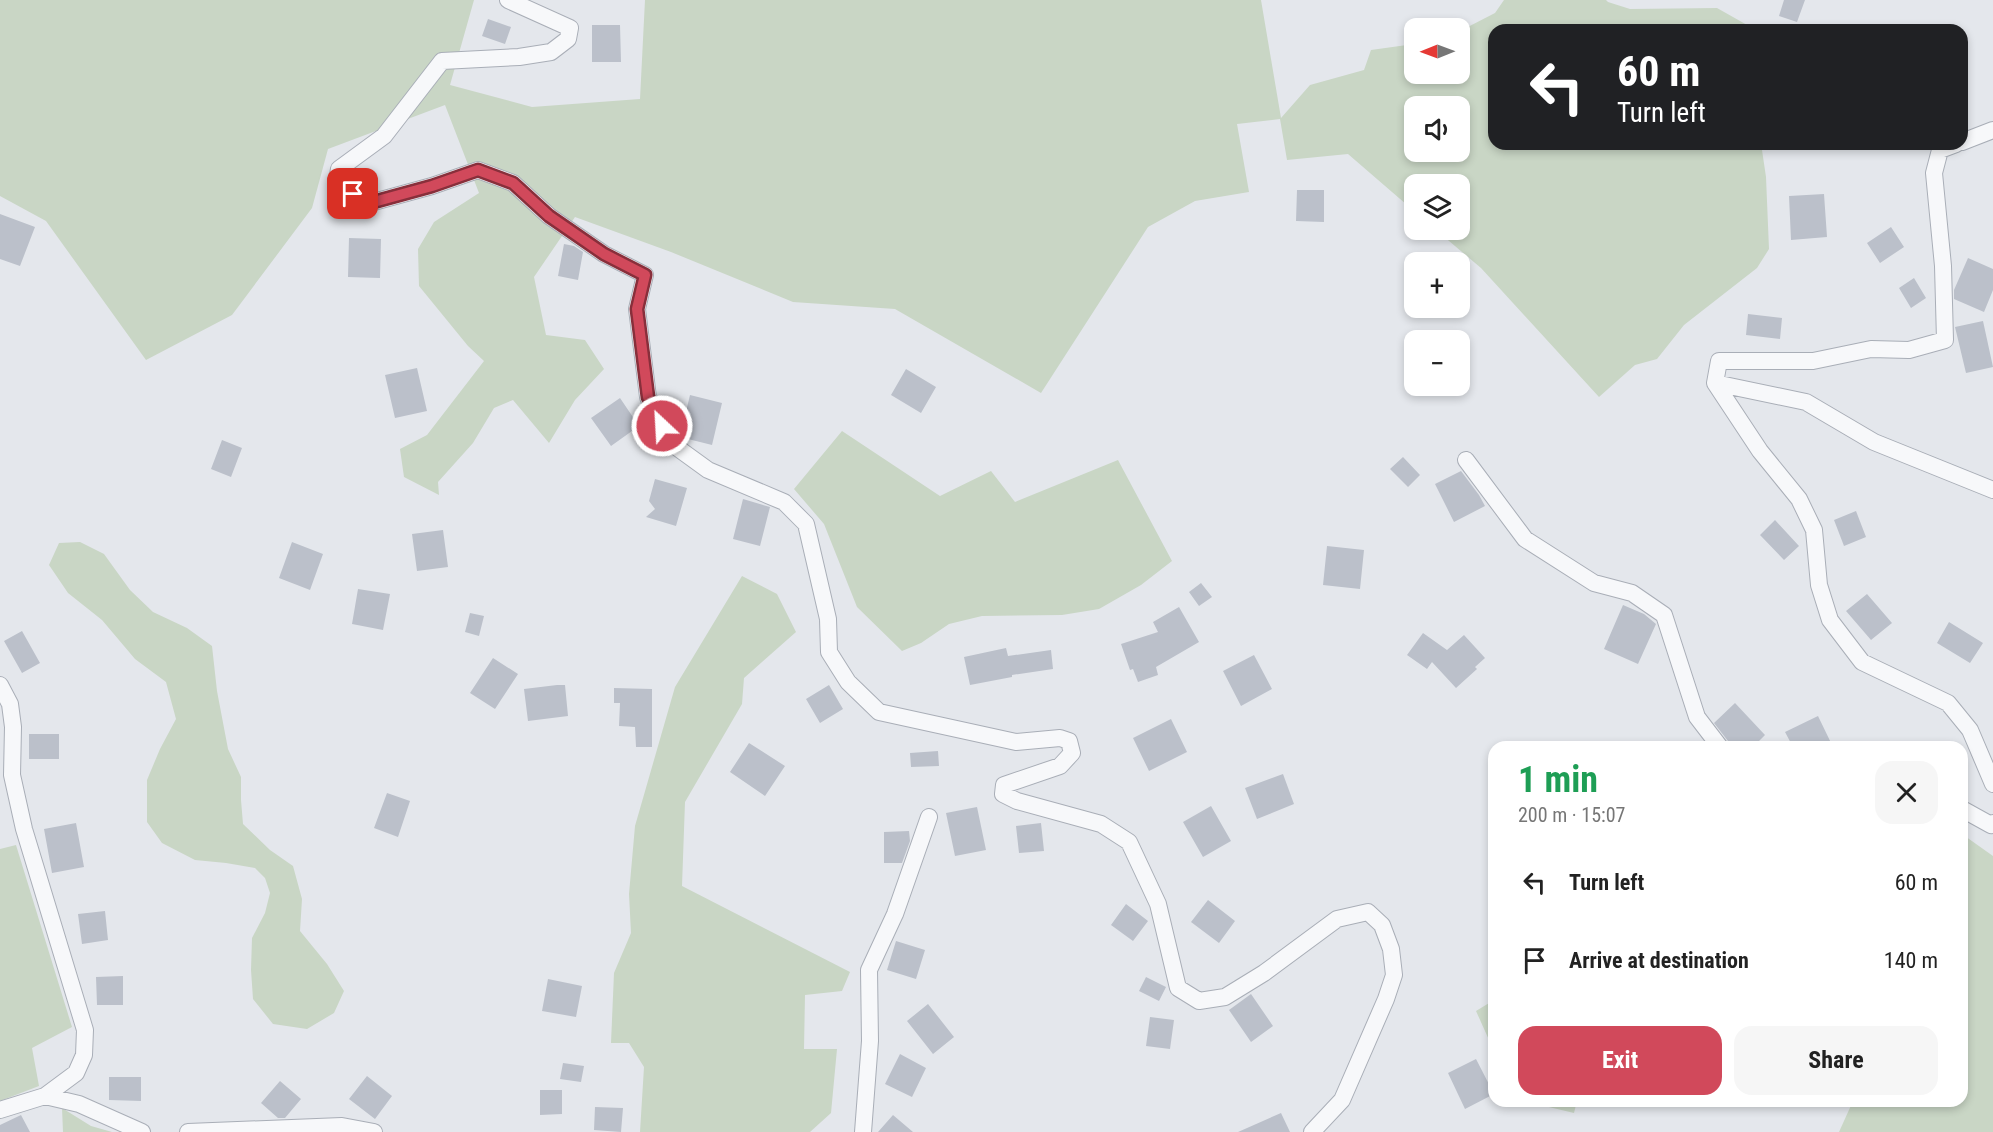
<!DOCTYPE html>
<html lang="en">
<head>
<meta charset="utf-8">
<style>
  body { margin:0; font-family:"Roboto Condensed",sans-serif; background:#f6f6f6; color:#222; height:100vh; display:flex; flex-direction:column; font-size:22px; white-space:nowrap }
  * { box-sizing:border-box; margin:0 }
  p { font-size:20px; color:#767676 }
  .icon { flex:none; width:33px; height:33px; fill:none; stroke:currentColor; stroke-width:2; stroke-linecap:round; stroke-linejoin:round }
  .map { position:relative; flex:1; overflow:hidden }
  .details { position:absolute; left:1488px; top:741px; width:480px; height:366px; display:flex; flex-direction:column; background:#fff; border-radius:18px; box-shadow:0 3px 9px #0003 }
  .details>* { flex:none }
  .top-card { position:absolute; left:1488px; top:24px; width:480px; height:126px; border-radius:18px; box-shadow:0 3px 9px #0003; background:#202124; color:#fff; overflow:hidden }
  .needle { width:39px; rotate:269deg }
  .controls { position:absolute; left:1404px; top:18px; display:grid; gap:12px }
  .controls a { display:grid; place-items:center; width:66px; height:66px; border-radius:12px; background:#fff; box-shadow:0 3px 9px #0003; font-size:30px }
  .pin { position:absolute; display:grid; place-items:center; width:51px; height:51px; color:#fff; margin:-26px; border-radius:12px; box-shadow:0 3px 9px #0006 }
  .me { position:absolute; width:66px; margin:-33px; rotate:335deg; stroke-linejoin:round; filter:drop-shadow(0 0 4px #0008) }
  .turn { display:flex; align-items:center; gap:21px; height:126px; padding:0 30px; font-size:27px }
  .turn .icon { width:78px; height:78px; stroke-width:2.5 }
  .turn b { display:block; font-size:42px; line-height:51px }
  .round { display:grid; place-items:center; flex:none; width:63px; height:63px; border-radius:18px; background:#f6f6f6 }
  .headline { display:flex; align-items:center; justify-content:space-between; height:102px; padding:0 30px }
  h1 { font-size:36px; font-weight:700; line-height:45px; color:#1e9e55 }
  .cta { display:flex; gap:12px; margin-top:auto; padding:12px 30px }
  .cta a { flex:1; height:69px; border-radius:18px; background:#d1495b; color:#fff; font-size:24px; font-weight:700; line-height:69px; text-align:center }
  .cta a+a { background:#f6f6f6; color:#222 }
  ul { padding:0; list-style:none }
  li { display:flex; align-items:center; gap:18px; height:78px; padding:0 30px }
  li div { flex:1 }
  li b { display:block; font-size:22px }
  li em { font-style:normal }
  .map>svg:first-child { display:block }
</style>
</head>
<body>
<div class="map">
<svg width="1993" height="1132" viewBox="0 0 1993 1132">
  <rect width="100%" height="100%" fill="#e4e7ec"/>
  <!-- green -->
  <path fill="#c9d6c5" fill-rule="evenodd" d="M 0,0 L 474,0 L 450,85 L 532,107 L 640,99 L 645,0 L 1261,0 L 1281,118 L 1310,85 L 1364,70 L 1371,50 L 1414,44 L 1414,74 L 1460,74 L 1460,31 L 1495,13 L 1504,0 L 1606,0 L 1608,2 L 1630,9 L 1717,8 L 1756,30 L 1494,30 L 1494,144 L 1763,144 L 1762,150 L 1766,177 L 1769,249 L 1757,268 L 1684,325 L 1657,359 L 1635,365 L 1599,397 L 1481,268 L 1436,230 L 1460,230 L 1460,184 L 1414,184 L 1414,211 L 1348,154 L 1287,160 L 1280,119 L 1237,124 L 1249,192 L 1195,201 L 1148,227 L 1041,393 L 895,309 L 793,302 L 671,252 L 575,217 L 534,277 L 546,335 L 585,340 L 604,369 L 575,400 L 549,443 L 513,400 L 494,408 L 473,443 L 438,482 L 439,495 L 404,477 L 400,449 L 427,435 L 484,361 L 468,346 L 419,286 L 418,249 L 434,222 L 479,193 L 445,105 L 328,149 L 312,208 L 232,315 L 146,360 L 46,221 L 0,196 ZM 1414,106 L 1460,106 L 1460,152 L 1414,152 Z
    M 842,431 L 940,496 L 991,471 L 1015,502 L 1118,460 L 1172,561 L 1141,585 L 1099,609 L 1062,615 L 982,616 L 949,624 L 921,643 L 902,651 L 857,607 L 824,524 L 794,489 Z
    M 80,542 L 104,554 L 130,590 L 153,612 L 187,628 L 212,646 L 217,691 L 228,749 L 241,777 L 241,800 L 243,824 L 270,850 L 293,866 L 302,899 L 300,931 L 327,964 L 344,991 L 334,1013 L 307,1029 L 273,1024 L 253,999 L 251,970 L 252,938 L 265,913 L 270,893 L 265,878 L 255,868 L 226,863 L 195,860 L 162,843 L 147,822 L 147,780 L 160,749 L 176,719 L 166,682 L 135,659 L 102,620 L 68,593 L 49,565 L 59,543 Z
    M 742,576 L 777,594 L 796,632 L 744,678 L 742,704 L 685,802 L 682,886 L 850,972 L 842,991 L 805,995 L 804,1049 L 837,1049 L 831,1113 L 810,1132 L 640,1132 L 644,1067 L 629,1043 L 611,1043 L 614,973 L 631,933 L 629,894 L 635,826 L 675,687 Z
    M 1962,834 L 1993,856 L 1993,1132 L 1839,1132 L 1853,1101 L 1962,1101 Z
    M 16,845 L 72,1027 L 32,1048 L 39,1086 L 0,1101 L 0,849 Z
    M 1494,1000 L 1494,1051 L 1476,1011 Z
    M 1530,1101 L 1577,1101 L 1574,1113 L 1532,1103 Z
    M 62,1108 L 91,1126 L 112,1132 L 63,1132 Z"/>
  <!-- building -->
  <path fill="#bbc0ca" d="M 1784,0 L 1805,0 L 1797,22 L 1779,16 Z
    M 488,19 L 511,27 L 505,44 L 482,36 Z
    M 592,25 L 620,25 L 621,62 L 592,62 Z
    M 1297,190 L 1324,190 L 1324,222 L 1296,221 Z
    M 1824,194 L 1827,237 L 1791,240 L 1789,196 Z
    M 0,214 L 35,227 L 20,266 L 0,259 Z
    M 1891,227 L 1904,247 L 1880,263 L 1867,243 Z
    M 349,238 L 381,239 L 380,278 L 348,277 Z
    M 564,244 L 574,246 L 583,252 L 578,280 L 558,276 Z
    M 1968,258 L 1993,269 L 1993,290 L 1984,312 L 1954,299 L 1954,290 Z
    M 1914,278 L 1926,298 L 1911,308 L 1899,288 Z
    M 1748,314 L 1782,318 L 1780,339 L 1746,335 Z
    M 1983,321 L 1993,367 L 1966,373 L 1955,327 Z
    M 417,368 L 427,411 L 395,418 L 385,375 Z
    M 906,369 L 936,387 L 921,413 L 891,395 Z
    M 690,395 L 722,403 L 712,445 L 680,437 Z
    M 620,398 L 639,426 L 611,446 L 591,418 Z
    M 222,440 L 242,448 L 231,477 L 211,469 Z
    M 1403,457 L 1420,475 L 1408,487 L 1390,469 Z
    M 1461,471 L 1479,495 L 1485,506 L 1454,522 L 1435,484 Z
    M 655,479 L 687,488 L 676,526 L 646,517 L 655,509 L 649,501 Z
    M 743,499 L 770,507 L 760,546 L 733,539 Z
    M 1856,511 L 1866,537 L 1844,546 L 1834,520 Z
    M 1775,520 L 1799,546 L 1784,560 L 1760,535 Z
    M 443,530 L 448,567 L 417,571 L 412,534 Z
    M 292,542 L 323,554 L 310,590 L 279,578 Z
    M 1327,546 L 1364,550 L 1360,589 L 1323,585 Z
    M 1201,583 L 1212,597 L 1199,606 L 1189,592 Z
    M 358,589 L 390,594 L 383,630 L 352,624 Z
    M 1867,594 L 1892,623 L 1871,640 L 1846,611 Z
    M 1623,605 L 1644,614 L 1656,624 L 1638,664 L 1604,649 Z
    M 1179,607 L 1199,642 L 1156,667 L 1158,675 L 1138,682 L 1133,669 L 1130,670 L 1121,644 L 1158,632 L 1153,622 Z
    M 470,613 L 484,616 L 479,636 L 465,632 Z
    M 1949,622 L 1983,643 L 1970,663 L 1937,643 Z
    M 22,631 L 40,663 L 22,673 L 4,641 Z
    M 1423,633 L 1447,650 L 1464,635 L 1485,658 L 1475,667 L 1477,669 L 1456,688 L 1432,662 L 1427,669 L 1407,655 Z
    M 1006,648 L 1008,656 L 1051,650 L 1053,669 L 1012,675 L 1012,677 L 970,685 L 964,657 Z
    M 1254,655 L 1272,689 L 1241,706 L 1223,671 Z
    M 493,658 L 518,674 L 495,709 L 470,693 Z
    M 557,685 L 565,685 L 568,716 L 528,721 L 524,689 Z
    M 829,685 L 843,709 L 820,723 L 806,699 Z
    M 614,688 L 652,689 L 652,747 L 636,747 L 635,727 L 619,726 L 620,703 L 614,703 Z
    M 1735,703 L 1765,735 L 1753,747 L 1730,747 L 1728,741 L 1714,723 Z
    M 1818,716 L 1833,747 L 1793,747 L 1785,732 Z
    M 1171,719 L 1187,752 L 1149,771 L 1133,738 Z
    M 29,734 L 59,734 L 59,759 L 29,759 Z
    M 749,743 L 785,766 L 765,796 L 730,772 Z
    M 938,751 L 939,766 L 911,767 L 910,753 Z
    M 1283,774 L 1294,804 L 1257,819 L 1245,788 Z
    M 387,793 L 410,801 L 398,837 L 374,828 Z
    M 1211,806 L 1231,841 L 1203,857 L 1183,822 Z
    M 977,807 L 986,850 L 955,856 L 946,813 Z
    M 76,823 L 84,867 L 52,873 L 44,829 Z
    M 1041,823 L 1044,851 L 1019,853 L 1016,826 Z
    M 909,831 L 910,841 L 902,863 L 884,863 L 884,832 Z
    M 1208,900 L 1235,921 L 1219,943 L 1191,922 Z
    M 1126,904 L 1148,921 L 1133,941 L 1111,925 Z
    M 105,911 L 108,940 L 82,944 L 78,914 Z
    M 896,941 L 925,950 L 916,979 L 887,970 Z
    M 123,976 L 123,1005 L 97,1005 L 96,977 Z
    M 1146,977 L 1166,987 L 1159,1001 L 1139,991 Z
    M 548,979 L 582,986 L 576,1017 L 542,1011 Z
    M 1251,994 L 1273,1026 L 1251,1042 L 1229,1010 Z
    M 928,1004 L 954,1037 L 933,1054 L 907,1021 Z
    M 1150,1017 L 1174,1020 L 1170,1049 L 1146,1046 Z
    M 900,1054 L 926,1068 L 912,1097 L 885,1084 Z
    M 1476,1059 L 1494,1094 L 1465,1109 L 1448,1073 Z
    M 563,1063 L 584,1066 L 581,1082 L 560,1079 Z
    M 367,1076 L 392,1096 L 375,1119 L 349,1099 Z
    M 109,1077 L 141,1077 L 141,1101 L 109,1100 Z
    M 280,1081 L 301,1099 L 285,1118 L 278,1118 L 261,1103 Z
    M 540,1090 L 562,1090 L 562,1114 L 540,1115 Z
    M 595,1107 L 623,1108 L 621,1132 L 594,1130 Z
    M 1281,1113 L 1290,1132 L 1238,1132 Z
    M 21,1115 L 30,1132 L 0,1132 L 0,1125 Z
    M 893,1115 L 913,1132 L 878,1132 Z"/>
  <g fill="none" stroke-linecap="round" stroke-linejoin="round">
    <!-- street casing -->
    <g stroke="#a9aeb7" stroke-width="18">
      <path id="street" d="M 508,0 L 570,28 L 568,39 L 551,52 L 519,57 L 442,61 L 384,136 L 339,169 L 336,186 L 370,203 L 432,186 L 478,170 L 513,183 L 549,216 L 604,254 L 645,275 L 637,309 L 648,397 L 668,441 L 708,470 L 784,502 L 806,524 L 828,619 L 829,652 L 848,682 L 879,712 L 1016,742 L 1060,738 L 1069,741 L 1072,753 L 1060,766 L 1004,785 L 1003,794 L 1017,801 L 1101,824 L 1129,842 L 1158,904 L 1178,988 L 1199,1001 L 1225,997 L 1264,973 L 1337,919 L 1368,912 L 1382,925 L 1391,949 L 1394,975 L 1386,999 L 1342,1100 L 1312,1132
        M 1962,142 L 1993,130
        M 1956,144 L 1940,150 L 1934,173 L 1943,266 L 1945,340 L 1909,350 L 1871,349 L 1813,361 L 1719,361 L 1715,383 L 1760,451 L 1799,499 L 1814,530 L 1819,585 L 1830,620 L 1862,662 L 1948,703 L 1970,730 L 1993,784
        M 1715,383 L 1806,402 L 1874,442 L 1993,490
        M 1466,460 L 1525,539 L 1594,583 L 1632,593 L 1664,615 L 1697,717 L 1720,747
        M 0,685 L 10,704 L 13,727 L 12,775 L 24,829 L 85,1030 L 84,1055 L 76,1073 L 45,1096
        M 1962,809 L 1991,825 L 1993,823
        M 0,1110 L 45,1096 L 79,1104 L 142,1132
        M 188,1132 L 342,1126 L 374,1132
        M 863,1132 L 870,1041 L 869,970 L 895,914 L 929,817"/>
    </g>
    <!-- street -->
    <use href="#street" stroke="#f7f8fa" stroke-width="16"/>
  </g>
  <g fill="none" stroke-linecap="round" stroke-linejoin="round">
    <!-- route casing -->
    <g stroke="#882f3b" stroke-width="15">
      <path id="route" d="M 353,194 L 370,203 L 432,186 L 478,170 L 513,183 L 549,216 L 604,254 L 645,275 L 637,309 L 648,397 L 662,426"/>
    </g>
    <!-- route -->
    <use href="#route" stroke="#d1495b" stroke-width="10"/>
  </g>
</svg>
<div class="controls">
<a><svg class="needle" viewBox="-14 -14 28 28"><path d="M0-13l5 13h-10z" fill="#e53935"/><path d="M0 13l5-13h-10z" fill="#767676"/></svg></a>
<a><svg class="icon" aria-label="sound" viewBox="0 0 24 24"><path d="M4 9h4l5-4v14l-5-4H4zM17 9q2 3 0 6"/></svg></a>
<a><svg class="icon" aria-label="layers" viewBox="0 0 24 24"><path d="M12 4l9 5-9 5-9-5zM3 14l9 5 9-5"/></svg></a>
<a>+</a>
<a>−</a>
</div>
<div class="pin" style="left:353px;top:194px;background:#d93025"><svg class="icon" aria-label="arrive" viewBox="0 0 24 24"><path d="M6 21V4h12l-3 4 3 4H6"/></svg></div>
<svg class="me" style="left:662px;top:426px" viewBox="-20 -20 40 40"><circle r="17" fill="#d1495b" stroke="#fff" stroke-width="3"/><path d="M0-11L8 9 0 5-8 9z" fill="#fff"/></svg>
<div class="top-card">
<div class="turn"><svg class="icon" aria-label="left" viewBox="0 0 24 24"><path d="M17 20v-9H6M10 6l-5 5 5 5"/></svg><div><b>60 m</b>Turn left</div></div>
</div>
<section class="details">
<div class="headline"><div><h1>1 min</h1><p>200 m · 15:07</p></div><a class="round"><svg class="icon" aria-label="close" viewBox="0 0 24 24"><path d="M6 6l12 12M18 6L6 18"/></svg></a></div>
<ul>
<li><svg class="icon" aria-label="left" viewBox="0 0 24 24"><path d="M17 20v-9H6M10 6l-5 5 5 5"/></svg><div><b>Turn left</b></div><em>60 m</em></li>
<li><svg class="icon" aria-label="arrive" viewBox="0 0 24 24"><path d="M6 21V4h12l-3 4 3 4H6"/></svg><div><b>Arrive at destination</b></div><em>140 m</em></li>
</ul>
<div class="cta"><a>Exit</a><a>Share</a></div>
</section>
</div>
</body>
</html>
